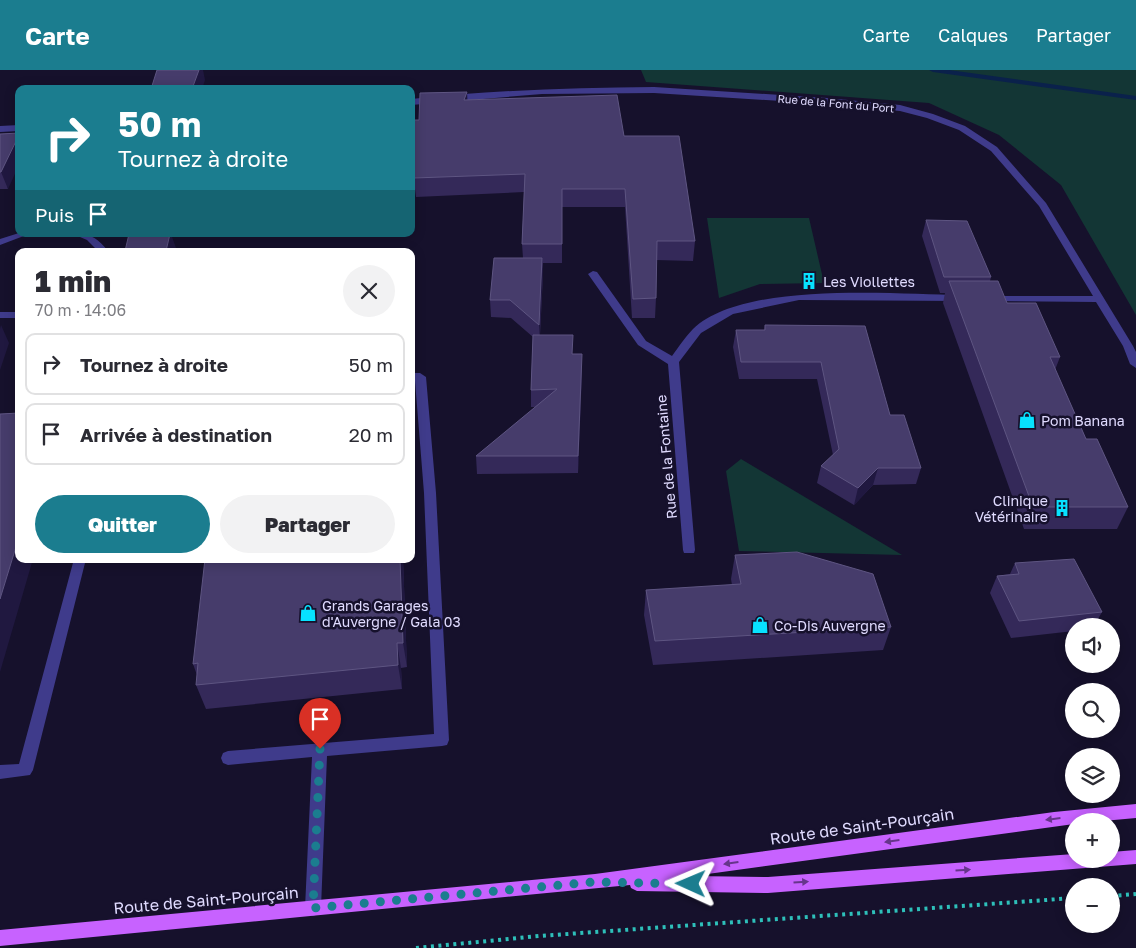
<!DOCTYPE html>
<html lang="fr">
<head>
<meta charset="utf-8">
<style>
  body { margin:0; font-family:"Golos Text",sans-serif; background:#f2f2f3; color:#2b2b33; height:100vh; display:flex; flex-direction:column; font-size:19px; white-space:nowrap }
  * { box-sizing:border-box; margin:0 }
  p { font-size:16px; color:#7c7c81 }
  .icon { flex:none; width:28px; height:28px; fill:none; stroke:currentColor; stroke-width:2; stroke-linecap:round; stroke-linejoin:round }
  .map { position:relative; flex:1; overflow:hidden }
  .drawer { position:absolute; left:15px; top:178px; width:400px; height:315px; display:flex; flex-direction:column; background:#fff; border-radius:10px; box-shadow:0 2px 12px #0003 }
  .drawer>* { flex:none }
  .top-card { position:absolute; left:15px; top:15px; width:400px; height:152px; border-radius:10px; box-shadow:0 2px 12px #0003; background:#1b7d8f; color:#fff; overflow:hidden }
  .buttons { position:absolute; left:1065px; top:548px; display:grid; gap:10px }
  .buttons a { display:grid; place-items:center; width:55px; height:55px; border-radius:50%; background:#fff; box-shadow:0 2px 12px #0003; font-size:25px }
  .pin { position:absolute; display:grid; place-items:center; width:42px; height:42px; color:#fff; margin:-51px -21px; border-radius:50% 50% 50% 0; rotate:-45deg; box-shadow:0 0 5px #0007 }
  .pin .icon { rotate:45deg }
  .me { position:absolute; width:55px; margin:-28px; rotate:271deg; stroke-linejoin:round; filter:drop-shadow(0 0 4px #0008) }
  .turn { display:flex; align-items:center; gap:18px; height:105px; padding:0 20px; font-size:22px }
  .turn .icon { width:65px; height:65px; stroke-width:2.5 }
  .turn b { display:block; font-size:35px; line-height:42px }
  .then { display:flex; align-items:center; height:48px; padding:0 20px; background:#0003; gap:10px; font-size:19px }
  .round { display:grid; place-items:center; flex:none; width:52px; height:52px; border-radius:26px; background:#f2f2f3 }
  .overview { display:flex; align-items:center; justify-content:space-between; height:85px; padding:0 20px }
  h1 { font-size:30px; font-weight:800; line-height:38px }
  .cta { display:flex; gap:10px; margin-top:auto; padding:10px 20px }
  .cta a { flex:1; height:58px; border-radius:30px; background:#1b7d8f; color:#fff; font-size:20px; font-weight:800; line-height:58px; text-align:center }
  .cta a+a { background:#f2f2f3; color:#2b2b33 }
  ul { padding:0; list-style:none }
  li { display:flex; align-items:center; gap:15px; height:62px; margin:0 10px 8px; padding:0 10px; border:2px solid #e1e1e2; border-radius:10px }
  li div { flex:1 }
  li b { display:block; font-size:19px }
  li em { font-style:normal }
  header { display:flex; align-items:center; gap:30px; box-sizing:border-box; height:70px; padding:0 25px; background:#1b7d8f; color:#fff }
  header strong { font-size:24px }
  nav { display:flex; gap:28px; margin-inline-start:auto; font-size:18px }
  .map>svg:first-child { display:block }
</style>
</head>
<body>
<header>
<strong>Carte</strong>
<nav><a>Carte</a><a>Calques</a><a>Partager</a></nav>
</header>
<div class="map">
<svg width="1136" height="878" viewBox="0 0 1136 878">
  <rect width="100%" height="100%" fill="#16112c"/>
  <!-- green -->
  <path fill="#133635" d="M 641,0 L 1136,0 L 1136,245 L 1061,115 L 999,65 L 929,33 L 646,12 Z
    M 707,148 L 809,148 L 824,213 L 760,214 L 719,228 Z
    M 741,389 L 902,485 L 739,481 L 726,401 Z"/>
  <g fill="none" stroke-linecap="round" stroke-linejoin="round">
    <!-- stream -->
    <path fill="#0a214b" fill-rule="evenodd" d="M 929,0 L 949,0 L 1136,26 L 1136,30 L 933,2 Z"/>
    <!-- path -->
    <path stroke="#2ec0ba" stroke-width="4" stroke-dasharray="3 4.5" stroke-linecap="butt" d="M 1111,826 L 1136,824
      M 416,878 L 539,866 L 1074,828"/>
    <!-- lane -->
    <path fill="#3f3b8b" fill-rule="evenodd" d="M 411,303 L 420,303 L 426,307 L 436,423 L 449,670 L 447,675 L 442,676 L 327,686 L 321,838 L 319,844 L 313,846 L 307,844 L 305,838 L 312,687 L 228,695 L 223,693 L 221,688 L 223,683 L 228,681 L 434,664 L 424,423 L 415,311 L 411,311 Z
      M 74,489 L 86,489 L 33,700 L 30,705 L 0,709 L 0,695 L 19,694 Z"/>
    <!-- street -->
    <path fill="#3f3b8b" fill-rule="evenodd" d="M 654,17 L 827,28 L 900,35 L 933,44 L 965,56 L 997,77 L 1046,133 L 1133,276 L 1136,282 L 1136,298 L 1130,294 L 1123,276 L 1096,232 L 984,231 L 983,229 L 988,226 L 1093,226 L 1039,136 L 991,81 L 959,60 L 927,48 L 900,41 L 827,34 L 654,23 L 542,24 L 411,35 L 411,29 C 492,20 573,18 654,17 Z
      M 19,55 L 19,61 L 0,62 L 0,56 Z
      M 19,163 L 29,164 L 0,175 L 0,169 Z
      M 73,164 C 90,163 98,168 108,181 L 98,181 L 87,170 Z
      M 593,201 L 597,202 L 646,271 L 672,286 C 678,278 685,267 693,259 C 743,211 893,224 961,225 L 966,228 L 961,231 L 799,230 L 733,244 L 701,263 L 679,292 L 695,480 L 694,483 L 684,483 L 683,480 L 668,294 L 638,275 L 588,204 Z
      M 0,242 L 19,242 L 19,248 L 0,248 Z"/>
    <!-- primary -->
    <path fill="#c762ff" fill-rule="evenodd" d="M 1136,734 L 1136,748 L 1103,751 L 1074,751 L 1074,754 L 693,806 L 768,807 L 1074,784 L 1074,789 L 1111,789 L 1111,782 L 1136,780 L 1136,794 L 768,823 L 637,821 L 631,818 L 630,815 L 0,876 L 0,860 L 595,804 L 1054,742 Z"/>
  </g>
  <!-- wall -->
  <path fill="#342959" d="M 467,22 L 467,30 L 624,66 L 695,171 L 693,191 L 656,190 L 656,228 L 655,248 L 632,248 L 625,137 L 562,137 L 562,193 L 543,193 L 543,205 L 540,265 L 573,284 L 582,301 L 578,403 L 477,404 L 476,386 L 536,337 L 531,337 L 531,320 L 533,267 L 511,248 L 491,247 L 490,230 L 523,188 L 522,174 L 524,122 L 416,127 L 415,119 L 411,119 L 411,50 L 419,50 Z
    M 0,64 L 8,119 L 0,119 Z
    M 926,150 L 991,207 L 990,211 L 1007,233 L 1060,287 L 1055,300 L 1086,369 L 1128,437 L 1117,459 L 1024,459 L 943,233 L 945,223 L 940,223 L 922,166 Z
    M 765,255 L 865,256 L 890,345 L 921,398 L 916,414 L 873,415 L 854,435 L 817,413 L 821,396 L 833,385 L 817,309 L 739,309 L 733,277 L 736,260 L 764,260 Z
    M 735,485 L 891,557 L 883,580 L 653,595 L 644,545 L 646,520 L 732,515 L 731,509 Z
    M 403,489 L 407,597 L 401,598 L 402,619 L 206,639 L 196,615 L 197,605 L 193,594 Z
    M 1015,493 L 1102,542 L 1094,556 L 1074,556 L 1074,561 L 1011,568 L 990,523 L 997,506 L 1010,504 Z"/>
  <!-- shaded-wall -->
  <path fill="#201840" d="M 199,0 L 203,0 L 205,10 L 202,19 L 192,19 Z
    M 467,22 L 468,40 L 464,30 Z
    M 19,65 L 19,95 L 8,119 L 1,102 Z
    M 170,164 L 171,164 L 176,178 L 175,181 L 166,181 Z
    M 542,188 L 543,205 L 539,272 L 539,255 Z
    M 1,255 L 9,273 L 0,300 L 0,259 Z
    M 582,284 L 582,301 L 578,403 L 578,386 Z
    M 878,398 L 873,415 L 854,435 L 858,418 Z
    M 19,467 L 19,489 L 33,489 L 0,602 L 0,529 Z
    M 400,489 L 403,489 L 407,597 L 403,573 Z
    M 397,573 L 401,598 L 402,619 L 398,595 Z"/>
  <!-- building -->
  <path fill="#463c6b" stroke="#5e5582" d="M 157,0 L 199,0 L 192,19 L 151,19 Z
    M 467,22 L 464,30 L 617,25 L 624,66 L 679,66 L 695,171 L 657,171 L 656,228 L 633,229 L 625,119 L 562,119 L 562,174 L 522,174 L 525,104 L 414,108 L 414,100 L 411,100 L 411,50 L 419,50 L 420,23 Z
    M 19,63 L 19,65 L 1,102 L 0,102 L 0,64 Z
    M 926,150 L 967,151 L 991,207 L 944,207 Z
    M 129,164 L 170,164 L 166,181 L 125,181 Z
    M 494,188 L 542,188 L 539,255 L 510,230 L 490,230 Z
    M 949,211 L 998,211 L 1007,233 L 1036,233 L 1060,287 L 1050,287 L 1086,369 L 1097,369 L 1128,437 L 1033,437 Z
    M 765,255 L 865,256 L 890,345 L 904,345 L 921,398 L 878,398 L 858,418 L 821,396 L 839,379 L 821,292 L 741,292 L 736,260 L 765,260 Z
    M 533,265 L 573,265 L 572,284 L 582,284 L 578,386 L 476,386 L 557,319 L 531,320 Z
    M 19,343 L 19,467 L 0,529 L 0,344 Z
    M 797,482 L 873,504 L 891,557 L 655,571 L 646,520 L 741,514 L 735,485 Z
    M 205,489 L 400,489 L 403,573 L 397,573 L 398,595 L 196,615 L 198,593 L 193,594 Z
    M 1074,489 L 1102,542 L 1019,551 L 997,506 L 1019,504 L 1015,493 Z"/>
  <!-- one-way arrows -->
  <defs><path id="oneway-solid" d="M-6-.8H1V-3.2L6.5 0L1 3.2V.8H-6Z" transform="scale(1.25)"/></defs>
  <g fill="#66358b">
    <use href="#oneway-solid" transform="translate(1053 749) rotate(173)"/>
    <use href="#oneway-solid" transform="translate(892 771) rotate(172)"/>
    <use href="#oneway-solid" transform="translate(731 793) rotate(172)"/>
    <use href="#oneway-solid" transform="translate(963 800) rotate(-4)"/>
    <use href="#oneway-solid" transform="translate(801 812) rotate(-4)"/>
  </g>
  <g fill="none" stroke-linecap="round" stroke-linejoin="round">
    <!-- route -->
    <path stroke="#1b7d8f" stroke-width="9" stroke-dasharray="0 16.2" d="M 320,679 L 313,838 L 594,812 L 691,814"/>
  </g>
  <!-- icons -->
  <defs>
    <g id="building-bare" transform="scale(1.35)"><path d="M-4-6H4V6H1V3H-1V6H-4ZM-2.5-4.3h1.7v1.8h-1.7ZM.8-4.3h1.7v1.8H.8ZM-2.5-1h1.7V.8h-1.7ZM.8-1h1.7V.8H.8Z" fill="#07e2ff" stroke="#16112c" stroke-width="2.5" paint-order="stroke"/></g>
    <g id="shop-bare" transform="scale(1.35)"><path d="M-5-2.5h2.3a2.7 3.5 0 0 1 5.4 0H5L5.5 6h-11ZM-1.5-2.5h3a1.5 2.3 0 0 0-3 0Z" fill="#07e2ff" stroke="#16112c" stroke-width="2.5" paint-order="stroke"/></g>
  </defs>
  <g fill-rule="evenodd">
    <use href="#building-bare" x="809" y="211"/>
    <use href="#shop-bare" x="1027" y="350"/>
    <use href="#building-bare" x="1062" y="438"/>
    <use href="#shop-bare" x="308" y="543"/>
    <use href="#shop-bare" x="760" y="555"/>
  </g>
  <g text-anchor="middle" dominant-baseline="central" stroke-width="5" stroke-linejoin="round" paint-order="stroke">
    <!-- far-street labels -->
    <g font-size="11" fill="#e0dbff" stroke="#16112c">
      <text transform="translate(836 33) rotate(5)">Rue de la Font du Port</text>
    </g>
    <!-- poi labels -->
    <g font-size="14" fill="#e0dbff" stroke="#16112c" text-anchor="start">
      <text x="823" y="211">Les Viollettes</text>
      <text x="1041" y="350">Pom Banana</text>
      <text x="1048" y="430" text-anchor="end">Clinique<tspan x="1048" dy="16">Vétérinaire</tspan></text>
      <text x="322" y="535">Grands Garages<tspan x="322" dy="16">d'Auvergne / Gala 03</tspan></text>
      <text x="774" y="555">Co-Dis Auvergne</text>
    </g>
    <!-- street labels -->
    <g font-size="14" fill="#e0dbff" stroke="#16112c">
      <text transform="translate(666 387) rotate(-95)">Rue de la Fontaine</text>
    </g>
    <!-- near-street labels -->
    <g font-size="16" fill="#e0dbff" stroke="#16112c">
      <text transform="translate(862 756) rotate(-8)">Route de Saint-Pourçain</text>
      <text transform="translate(206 830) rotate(-5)">Route de Saint-Pourçain</text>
    </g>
  </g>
</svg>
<div class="buttons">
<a><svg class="icon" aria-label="sound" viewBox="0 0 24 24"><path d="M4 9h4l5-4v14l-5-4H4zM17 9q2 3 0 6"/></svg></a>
<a><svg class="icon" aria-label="search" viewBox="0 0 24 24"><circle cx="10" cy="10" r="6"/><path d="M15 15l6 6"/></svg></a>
<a><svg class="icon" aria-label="layers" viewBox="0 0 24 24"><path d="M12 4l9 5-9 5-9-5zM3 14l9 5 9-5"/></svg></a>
<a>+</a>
<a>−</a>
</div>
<div class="pin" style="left:320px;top:679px;background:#d93025"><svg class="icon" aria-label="arrive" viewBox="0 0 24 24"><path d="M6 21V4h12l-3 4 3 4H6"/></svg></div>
<svg class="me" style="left:691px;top:814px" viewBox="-20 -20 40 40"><path d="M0-17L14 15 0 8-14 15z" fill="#1b7d8f" stroke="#fff" stroke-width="4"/></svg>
<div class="top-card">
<div class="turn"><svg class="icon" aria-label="right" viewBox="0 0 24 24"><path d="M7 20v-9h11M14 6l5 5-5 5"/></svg><div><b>50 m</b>Tournez à droite</div></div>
<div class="then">Puis<svg class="icon" aria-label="arrive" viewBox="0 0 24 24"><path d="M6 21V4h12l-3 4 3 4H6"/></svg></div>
</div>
<section class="drawer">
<div class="overview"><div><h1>1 min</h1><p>70 m · 14:06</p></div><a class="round"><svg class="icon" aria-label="close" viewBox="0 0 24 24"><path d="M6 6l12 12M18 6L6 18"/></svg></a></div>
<ul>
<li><svg class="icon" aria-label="right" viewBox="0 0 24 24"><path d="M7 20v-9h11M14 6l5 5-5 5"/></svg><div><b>Tournez à droite</b></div><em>50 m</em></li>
<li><svg class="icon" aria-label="arrive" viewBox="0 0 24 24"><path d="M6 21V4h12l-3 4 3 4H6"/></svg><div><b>Arrivée à destination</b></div><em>20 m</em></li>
</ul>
<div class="cta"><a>Quitter</a><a>Partager</a></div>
</section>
</div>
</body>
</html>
